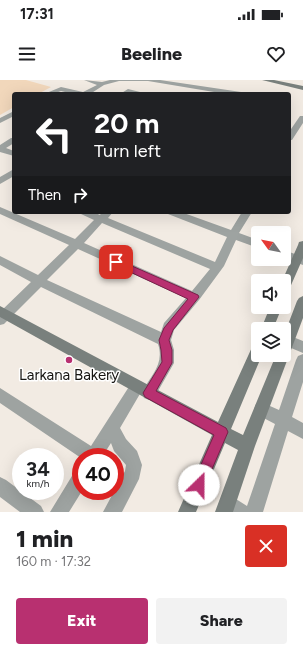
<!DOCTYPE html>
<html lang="en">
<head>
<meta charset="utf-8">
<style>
  body { margin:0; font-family:Figtree,sans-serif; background:#f2f2f2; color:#202124; height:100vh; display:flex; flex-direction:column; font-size:15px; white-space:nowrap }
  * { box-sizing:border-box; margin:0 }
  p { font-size:13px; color:#757577 }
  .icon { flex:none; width:22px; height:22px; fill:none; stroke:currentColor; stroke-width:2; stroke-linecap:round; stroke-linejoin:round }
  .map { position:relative; height:432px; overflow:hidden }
  .side { display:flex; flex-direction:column; background:#fff; flex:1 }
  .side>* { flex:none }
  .guide { position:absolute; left:12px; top:12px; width:279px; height:122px; border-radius:4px; box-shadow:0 4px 16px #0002; background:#202124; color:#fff; overflow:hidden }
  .needle { width:26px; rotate:303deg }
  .buttons { position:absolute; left:251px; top:146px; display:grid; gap:8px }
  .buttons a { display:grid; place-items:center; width:40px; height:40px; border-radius:4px; background:#fff; box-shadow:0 4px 16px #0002; font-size:20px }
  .speed { position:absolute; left:12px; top:368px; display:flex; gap:8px; font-size:20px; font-weight:700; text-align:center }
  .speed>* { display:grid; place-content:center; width:52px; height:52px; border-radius:50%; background:#fff; box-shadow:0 4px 16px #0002; line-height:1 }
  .speed small { font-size:10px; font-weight:400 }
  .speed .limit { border:6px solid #d22; background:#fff; color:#111 }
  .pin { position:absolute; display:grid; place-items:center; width:34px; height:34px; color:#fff; margin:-17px; border-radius:8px; box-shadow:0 2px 6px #0006 }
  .me { position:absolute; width:44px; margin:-22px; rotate:23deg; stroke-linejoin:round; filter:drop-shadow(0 0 3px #0008) }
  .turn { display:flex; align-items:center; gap:14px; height:84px; padding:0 16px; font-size:18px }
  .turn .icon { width:52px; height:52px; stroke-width:2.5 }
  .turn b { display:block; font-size:28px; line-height:34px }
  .then { display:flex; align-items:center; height:38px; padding:0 16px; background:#0003; gap:8px; font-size:15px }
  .round { display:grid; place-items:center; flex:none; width:42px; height:42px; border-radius:4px; background:#f2f2f2 }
  .overview { display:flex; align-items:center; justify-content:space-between; height:68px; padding:0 16px }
  h1 { font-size:24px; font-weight:800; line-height:30px }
  .button { display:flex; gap:8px; margin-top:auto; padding:8px 16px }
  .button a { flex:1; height:46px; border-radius:4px; background:#b83070; color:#fff; font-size:16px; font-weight:800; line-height:46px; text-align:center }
  .button a+a { background:#f2f2f2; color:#202124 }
  .status { display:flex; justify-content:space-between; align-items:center; height:28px; padding:0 20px; background:#fff; direction:ltr }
  .status svg { height:11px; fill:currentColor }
  header { display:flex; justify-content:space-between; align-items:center; height:52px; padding:0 16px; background:#fff; font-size:18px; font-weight:800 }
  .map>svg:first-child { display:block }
</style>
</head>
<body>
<div class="status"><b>17:31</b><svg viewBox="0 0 49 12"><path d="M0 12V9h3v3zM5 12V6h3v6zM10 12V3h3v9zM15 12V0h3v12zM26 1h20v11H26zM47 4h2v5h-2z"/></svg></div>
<header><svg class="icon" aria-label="menu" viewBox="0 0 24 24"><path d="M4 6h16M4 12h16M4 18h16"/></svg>Beeline<svg class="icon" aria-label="heart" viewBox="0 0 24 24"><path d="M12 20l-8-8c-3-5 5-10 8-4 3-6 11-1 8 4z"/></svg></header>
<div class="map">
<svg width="303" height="432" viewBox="0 0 303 432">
  <rect width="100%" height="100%" fill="#f2ebe3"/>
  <!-- green -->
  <path fill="#f1d7bb" d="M 0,0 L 26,0 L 51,7 L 38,14 L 14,14 L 14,27 L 0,35 Z"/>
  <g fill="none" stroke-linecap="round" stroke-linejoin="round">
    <!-- street -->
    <path fill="#9ea3a1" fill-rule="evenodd" d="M 84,0 L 102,2 L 110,0 L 160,0 L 241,12 L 244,14 L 226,14 L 148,1 L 119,1 L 104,5 L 90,14 L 73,14 L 61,11 L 53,14 L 44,14 L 61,7 L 83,12 L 97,5 Z
      M 128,9 L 144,13 L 145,14 L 120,14 Z
      M 14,31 L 14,36 L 0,43 L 0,38 Z
      M 300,36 L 303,36 L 303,43 L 292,60 L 289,60 L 289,52 Z
      M 11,58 L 14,58 L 14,63 L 6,68 L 14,71 L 14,76 L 0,72 L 0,65 Z
      M 14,89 L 14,96 L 0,104 L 0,97 Z
      M 0,127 L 75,159 L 94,140 L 81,134 L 79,132 L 93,132 L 100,135 L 102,132 L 113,132 L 108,138 L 215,182 L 227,157 L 168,134 L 166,132 L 181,132 L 231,150 L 242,132 L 252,132 L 239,153 L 258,160 L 258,168 L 236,160 L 224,186 L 199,220 L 174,250 L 171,260 L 174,270 L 174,283 L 154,318 L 149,320 L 144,318 L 142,313 C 150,295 165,285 158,264 L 41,207 L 4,244 L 0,245 L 0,232 L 31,202 L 0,185 L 0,176 L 38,195 L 69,165 L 0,134 ZM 102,143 L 210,189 L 192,211 L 84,163 ZM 78,169 L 186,218 L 164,243 L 161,252 L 47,200 Z
      M 284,170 L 303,177 L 303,185 L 284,178 Z
      M 288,255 L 303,261 L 303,273 L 284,265 L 284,257 Z
      M 303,274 L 303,302 L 292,337 L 303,343 L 303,359 L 288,351 L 263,432 L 226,432 L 222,429 L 219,423 L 222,417 L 228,414 L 247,426 L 275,344 L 256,334 L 254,329 L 256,324 L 261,322 L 279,330 L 296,280 L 298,276 Z
      M 137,300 L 142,302 L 144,307 L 120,348 L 126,359 L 137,371 L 142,385 L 139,399 L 122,432 L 103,432 L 125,391 L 126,385 L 114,371 L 111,363 L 102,377 L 81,378 L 0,323 L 0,308 L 91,366 L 132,302 Z
      M 81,389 L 82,411 L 69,432 L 50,432 L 75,391 Z
      M 0,397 L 6,400 L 41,426 L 44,432 L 20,432 L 0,417 Z"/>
    <!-- secondary -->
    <path fill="#79807d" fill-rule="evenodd" d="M 262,0 L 274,0 L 303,6 L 303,10 Z
      M 303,161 L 303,178 L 288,212 L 284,214 L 284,201 L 282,201 L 298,165 L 299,162 Z
      M 303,216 L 303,238 L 255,366 L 233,432 L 215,432 L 238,370 L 225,363 L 196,432 L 178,432 L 212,355 L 0,237 L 0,226 L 218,342 L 253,265 L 258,263 L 258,275 L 262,275 L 231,349 L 243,355 L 276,275 L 284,275 L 284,255 L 297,221 L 299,218 Z
      M 270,227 L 282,227 L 273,249 L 261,249 Z"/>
  </g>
  <!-- route -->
  <path fill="#b83070" stroke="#781f49" d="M 116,179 L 198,215 L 199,217 L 173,250 L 169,260 L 172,270 L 172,283 L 156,311 L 226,348 L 228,352 L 203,410 L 199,412 L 194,410 L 192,405 L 214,355 L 145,317 L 143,313 L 162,282 L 161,270 L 159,260 L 164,248 L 188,219 L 113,184 L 111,182 L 113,180 Z"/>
  <!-- markers -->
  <circle fill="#b83070" stroke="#fff" stroke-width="1.5" cx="69" cy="280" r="4"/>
  <g text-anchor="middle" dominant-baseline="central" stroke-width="3" stroke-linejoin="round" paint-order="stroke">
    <!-- poi labels -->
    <g font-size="15" fill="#171512" stroke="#fff">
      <text x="69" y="295">Larkana Bakery</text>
    </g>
  </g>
</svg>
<div class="buttons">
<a><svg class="needle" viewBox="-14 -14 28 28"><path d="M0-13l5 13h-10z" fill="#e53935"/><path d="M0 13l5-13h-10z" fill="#757577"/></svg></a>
<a><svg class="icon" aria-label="sound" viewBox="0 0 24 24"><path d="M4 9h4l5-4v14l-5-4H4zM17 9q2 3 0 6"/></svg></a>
<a><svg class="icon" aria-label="layers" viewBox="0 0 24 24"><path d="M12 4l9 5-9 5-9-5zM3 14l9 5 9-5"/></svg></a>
</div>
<div class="speed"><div>34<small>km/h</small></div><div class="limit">40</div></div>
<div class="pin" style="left:116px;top:182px;background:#d93025"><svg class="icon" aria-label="arrive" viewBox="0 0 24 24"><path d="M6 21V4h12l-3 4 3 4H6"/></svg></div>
<svg class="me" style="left:199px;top:405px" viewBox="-20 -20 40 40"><circle r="19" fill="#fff"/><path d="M0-13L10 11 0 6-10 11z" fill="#b83070"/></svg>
<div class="guide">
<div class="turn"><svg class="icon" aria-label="left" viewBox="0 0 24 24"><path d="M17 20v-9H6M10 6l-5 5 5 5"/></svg><div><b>20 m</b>Turn left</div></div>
<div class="then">Then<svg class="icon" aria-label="right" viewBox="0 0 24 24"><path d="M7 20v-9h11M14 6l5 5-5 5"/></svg></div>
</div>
</div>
<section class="side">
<div class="overview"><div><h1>1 min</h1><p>160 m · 17:32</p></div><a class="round" style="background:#d93025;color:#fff"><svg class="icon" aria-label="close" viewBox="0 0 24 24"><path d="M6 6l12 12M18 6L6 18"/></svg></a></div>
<div class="button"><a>Exit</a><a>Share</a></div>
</section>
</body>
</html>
